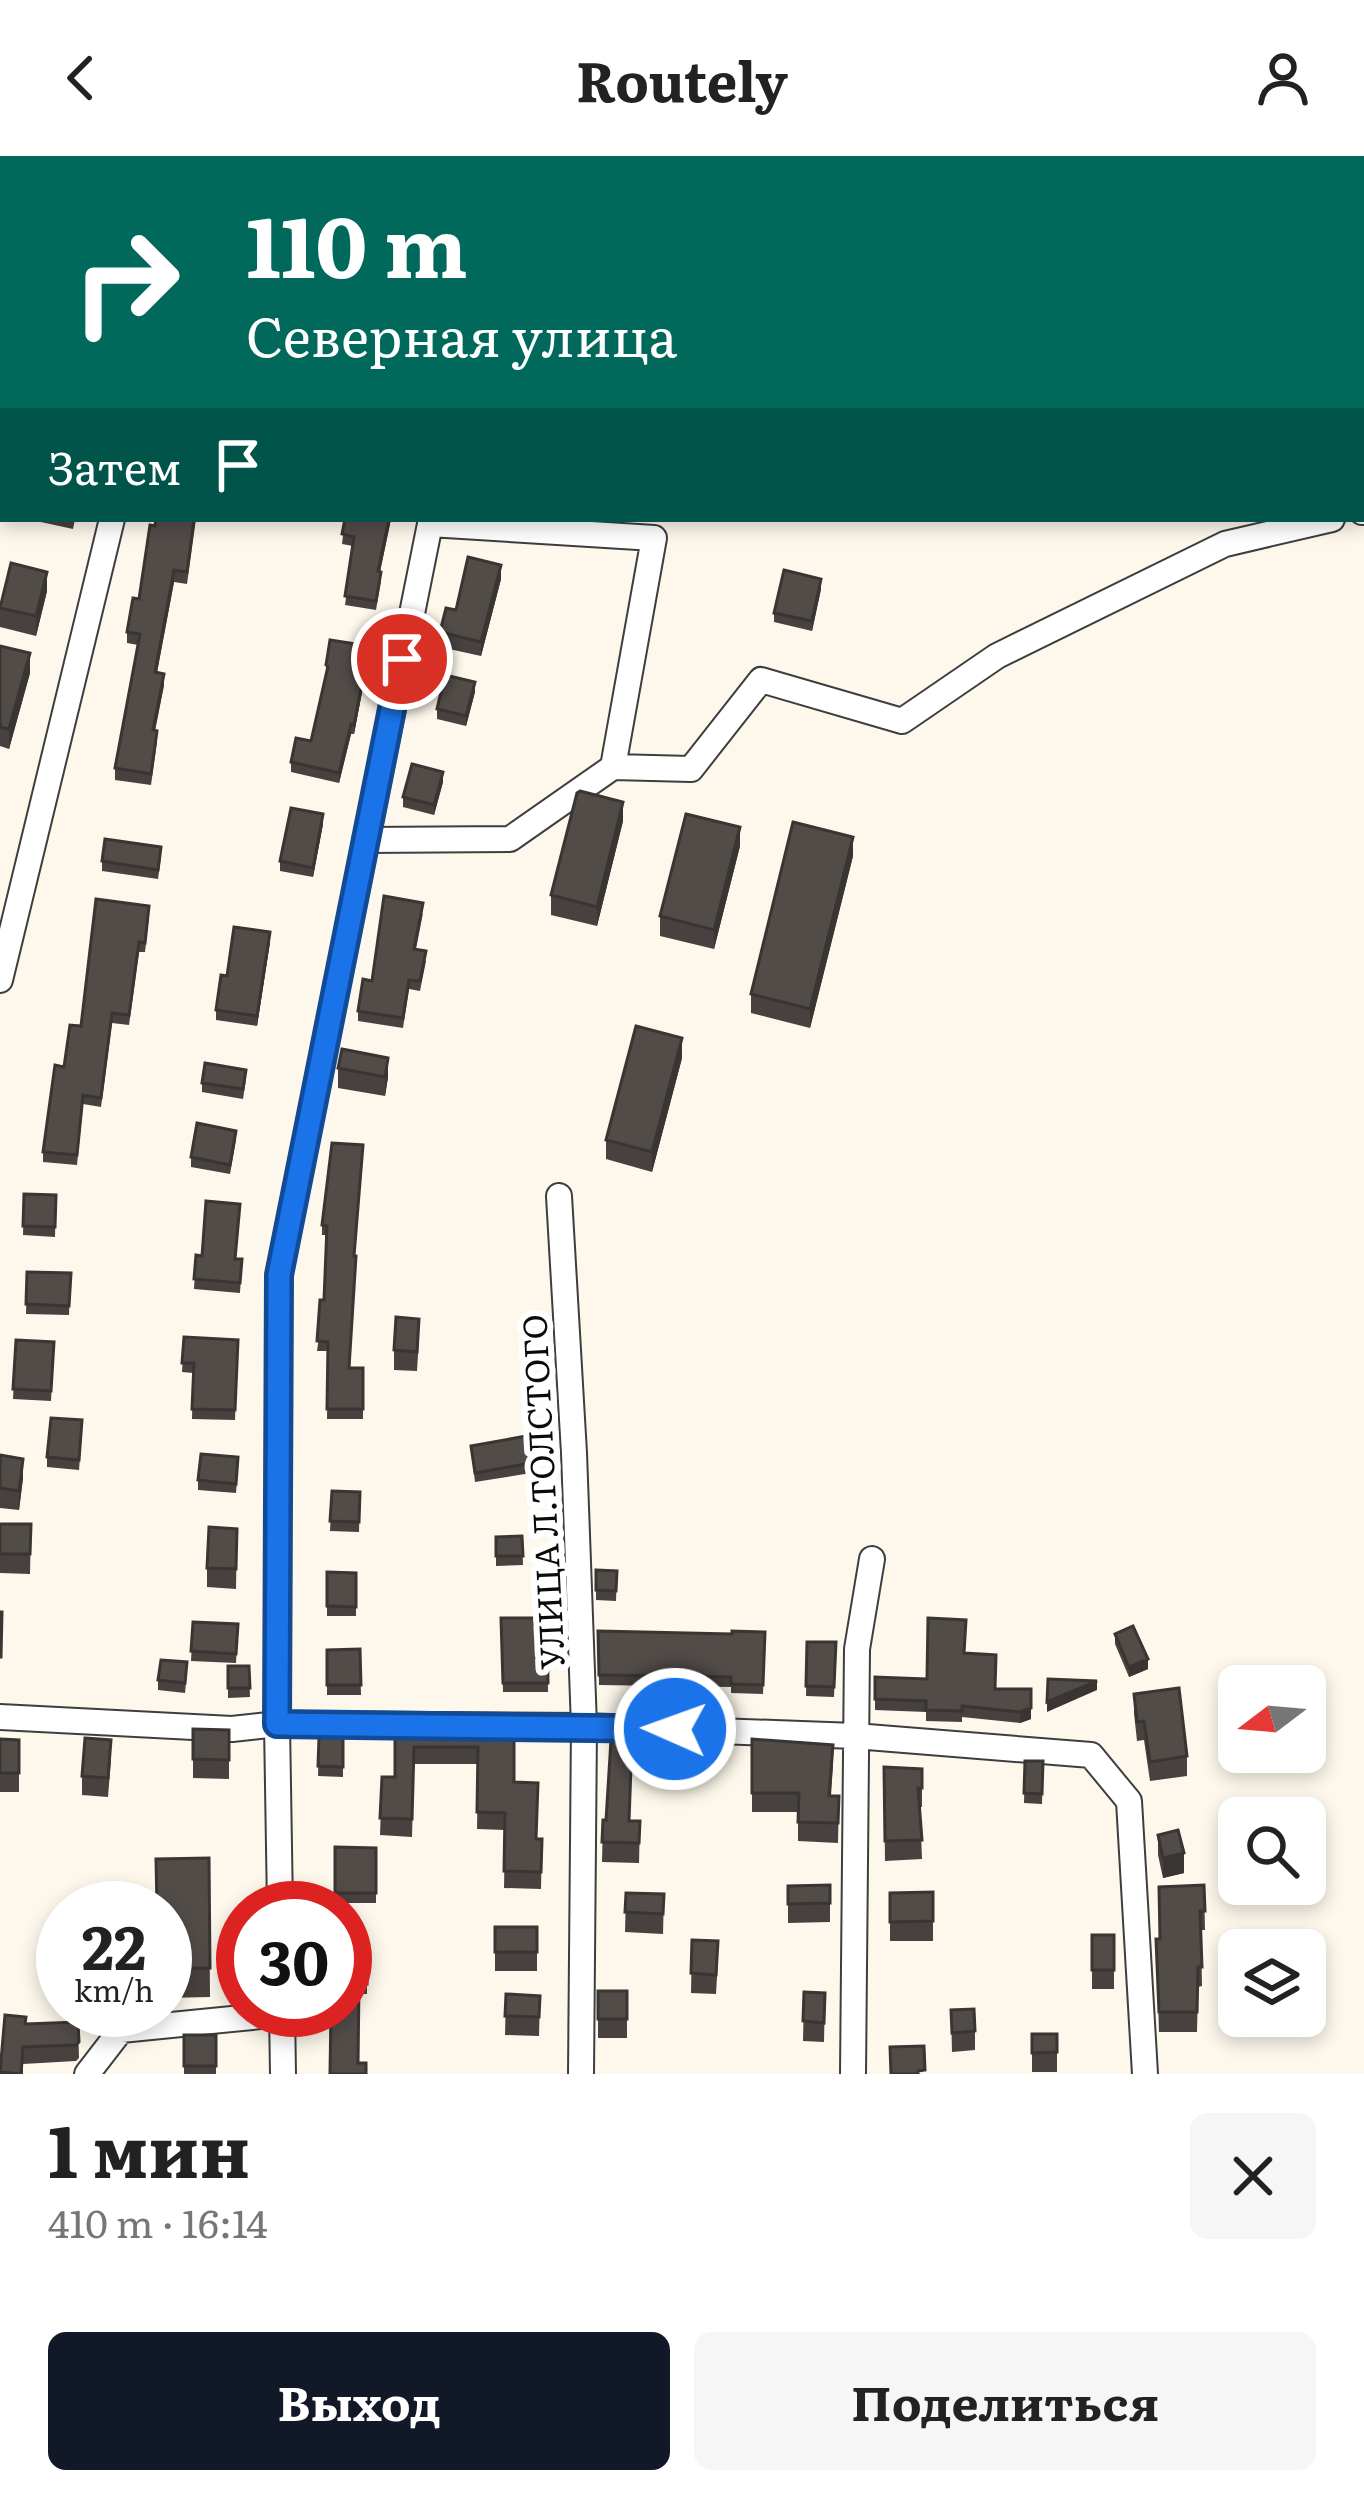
<!DOCTYPE html>
<html lang="ru">
<head>
<meta charset="utf-8">
<style>
  body { margin:0; font-family:Literata,serif; background:#f6f6f6; color:#222; height:100vh; display:flex; flex-direction:column; font-size:45px; white-space:nowrap }
  * { box-sizing:border-box; margin:0 }
  p { font-size:39px; color:#767676 }
  .icon { flex:none; width:66px; height:66px; fill:none; stroke:currentColor; stroke-width:2; stroke-linecap:round; stroke-linejoin:round }
  .map { position:relative; height:1918px; overflow:hidden }
  .drawer { display:flex; flex-direction:column; background:#fff; flex:1 }
  .drawer>* { flex:none }
  .top-card { position:absolute; left:0px; top:0px; width:1365px; height:366px; box-shadow:0 6px 18px #0003; background:#00695c; color:#fff; overflow:hidden }
  .needle { width:78px; rotate:254deg }
  .tools { position:absolute; left:1218px; top:1509px; display:grid; gap:24px }
  .tools a { display:grid; place-items:center; width:108px; height:108px; border-radius:18px; background:#fff; box-shadow:0 6px 18px #0003; font-size:60px }
  .speed { position:absolute; left:36px; top:1725px; display:flex; gap:24px; font-size:60px; font-weight:700; text-align:center }
  .speed>* { display:grid; place-content:center; width:156px; height:156px; border-radius:50%; background:#fff; box-shadow:0 6px 18px #0003; line-height:1 }
  .speed small { font-size:30px; font-weight:400 }
  .speed .limit { border:18px solid #d22; background:#fff; color:#111 }
  .pin { position:absolute; display:grid; place-items:center; width:102px; height:102px; color:#fff; margin:-51px; border:6px solid #fff; border-radius:50%; box-shadow:0 3px 12px #0007 }
  .me { position:absolute; width:132px; margin:-66px; rotate:272deg; stroke-linejoin:round; filter:drop-shadow(0 0 9px #0008) }
  .turn { display:flex; align-items:center; gap:42px; height:252px; padding:0 48px; font-size:54px }
  .turn .icon { width:156px; height:156px; stroke-width:2.5 }
  .turn b { display:block; font-size:84px; line-height:102px }
  .then { display:flex; align-items:center; height:114px; padding:0 48px; background:#0003; gap:24px; font-size:45px }
  .round { display:grid; place-items:center; flex:none; width:126px; height:126px; border-radius:18px; background:#f6f6f6 }
  .head { display:flex; align-items:center; justify-content:space-between; height:204px; padding:0 48px }
  h1 { font-size:72px; font-weight:700; line-height:90px }
  .button { display:flex; gap:24px; margin-top:auto; padding:24px 48px }
  .button a { flex:1; height:138px; border-radius:18px; background:#111827; color:#fff; font-size:48px; font-weight:700; line-height:138px; text-align:center }
  .button a+a { background:#f6f6f6; color:#222 }
  header { display:flex; justify-content:space-between; align-items:center; height:156px; padding:0 48px; background:#fff; font-size:54px; font-weight:700 }
  .map>svg:first-child { display:block }
</style>
</head>
<body>
<header><svg class="icon" aria-label="back" viewBox="0 0 24 24"><path d="M15 5l-7 7 7 7"/></svg>Routely<svg class="icon" aria-label="person" viewBox="0 0 24 24"><circle cx="12" cy="8" r="4"/><path d="M4 21q1-7 8-7t8 7"/></svg></header>
<div class="map">
<svg width="1364" height="1918" viewBox="0 0 1364 1918">
  <rect width="100%" height="100%" fill="#fdf8eb"/>
  <g fill="none" stroke-linecap="round" stroke-linejoin="round">
    <!-- minor casing -->
    <g stroke="#3e3e3e" stroke-width="28">
      <path id="minor" d="M 201,3 L 202,0
        M 492,3 L 492,0
        M 1362,356 L 1364,356
        M 430,368 L 654,382 L 613,611
        M 365,684 L 510,683 L 613,611 L 691,613 L 761,524 L 902,565 L 997,500 L 1225,388 L 1332,363
        M 0,824 L 112,363
        M 559,1040 L 574,1297 L 584,1570 L 581,1918
        M 0,1561 L 232,1573 L 277,1568 L 584,1570 L 855,1580 L 1091,1599 L 1129,1645 L 1145,1918
        M 280,1752 L 277,1568 L 279,1119 L 431,363
        M 282,1854 L 283,1918
        M 87,1918 L 121,1874 L 282,1858
        M 853,1918 L 857,1493 L 872,1403"/>
    </g>
    <!-- minor -->
    <use href="#minor" stroke="#fff" stroke-width="24"/>
  </g>
  <!-- wall -->
  <path fill="#47413f" d="M 27,363 L 75,363 L 73,373 Z
    M 196,363 L 187,428 L 174,426 L 157,516 L 164,529 L 155,574 L 157,586 L 151,629 L 115,624 L 115,612 L 138,489 L 127,487 L 127,476 L 139,443 L 155,370 Z
    M 345,363 L 391,363 L 380,416 L 381,425 L 376,454 L 345,449 L 353,390 L 342,388 Z
    M 501,423 L 481,500 L 440,491 L 440,476 L 456,454 Z
    M 821,433 L 812,475 L 774,466 L 774,457 Z
    M 47,435 L 36,480 L 0,471 L 0,451 Z
    M 0,490 L 30,517 L 9,593 L 0,590 Z
    M 369,500 L 354,578 L 351,578 L 339,627 L 291,616 L 291,606 L 311,585 L 326,519 L 326,509 Z
    M 475,536 L 466,570 L 437,563 L 437,553 Z
    M 443,626 L 434,659 L 403,651 L 403,641 Z
    M 623,665 L 597,770 L 551,759 L 551,739 Z
    M 323,668 L 313,721 L 280,715 L 280,705 Z
    M 740,690 L 714,793 L 660,780 L 660,760 Z
    M 853,700 L 810,872 L 751,857 L 751,838 Z
    M 161,701 L 158,723 L 102,715 L 102,705 Z
    M 423,757 L 416,793 L 426,805 L 420,835 L 409,833 L 403,872 L 358,865 L 358,855 L 372,825 Z
    M 149,760 L 145,796 L 139,796 L 129,869 L 112,867 L 101,951 L 83,948 L 77,1009 L 43,1006 L 43,996 L 64,911 L 81,870 Z
    M 270,786 L 257,870 L 216,864 L 216,854 L 227,820 Z
    M 682,902 L 652,1016 L 606,1003 L 606,984 Z
    M 338,912 L 388,921 L 385,940 L 338,932 Z
    M 246,923 L 243,943 L 202,936 L 202,927 Z
    M 236,984 L 230,1018 L 191,1011 L 191,1001 Z
    M 332,987 L 355,1100 L 350,1212 L 363,1212 L 363,1263 L 327,1263 L 328,1195 L 317,1195 L 324,1144 L 326,1079 L 322,1079 L 322,1069 Z
    M 24,1038 L 56,1039 L 55,1081 L 23,1079 Z
    M 196,1099 L 242,1103 L 240,1137 L 194,1133 Z
    M 27,1116 L 71,1117 L 69,1159 L 26,1158 Z
    M 184,1181 L 238,1184 L 235,1264 L 192,1263 L 193,1217 L 182,1216 Z
    M 419,1182 L 417,1215 L 394,1214 L 394,1194 Z
    M 16,1184 L 54,1186 L 51,1245 L 13,1243 Z
    M 82,1274 L 79,1314 L 47,1311 L 47,1301 Z
    M 471,1290 L 531,1307 L 531,1317 L 475,1326 Z
    M 0,1299 L 23,1322 L 19,1354 L 0,1352 Z
    M 238,1311 L 236,1337 L 198,1334 L 198,1324 Z
    M 332,1335 L 360,1336 L 359,1376 L 330,1375 Z
    M 0,1368 L 31,1368 L 30,1418 L 0,1417 Z
    M 237,1373 L 236,1433 L 207,1431 L 207,1412 Z
    M 522,1380 L 523,1409 L 496,1410 L 496,1381 Z
    M 596,1414 L 617,1415 L 616,1445 L 596,1444 Z
    M 327,1416 L 356,1417 L 356,1460 L 327,1460 Z
    M 501,1462 L 547,1462 L 548,1536 L 503,1536 Z
    M 193,1466 L 238,1468 L 236,1507 L 191,1505 Z
    M 598,1475 L 732,1478 L 765,1476 L 763,1538 L 731,1537 L 731,1531 L 599,1529 Z
    M 1115,1478 L 1148,1513 L 1129,1521 L 1115,1488 Z
    M 807,1486 L 836,1486 L 834,1541 L 806,1540 Z
    M 360,1493 L 361,1539 L 327,1539 L 327,1494 Z
    M 965,1497 L 995,1533 L 1031,1563 L 1020,1567 L 962,1561 L 962,1566 L 926,1565 L 926,1556 L 875,1554 L 875,1521 L 927,1523 Z
    M 228,1510 L 249,1510 L 250,1541 L 228,1542 Z
    M 187,1516 L 185,1537 L 158,1534 L 158,1524 Z
    M 1134,1538 L 1187,1600 L 1187,1620 L 1150,1625 L 1144,1584 L 1137,1585 L 1134,1557 Z
    M 395,1570 L 514,1574 L 514,1626 L 536,1683 L 542,1683 L 541,1733 L 504,1732 L 505,1674 L 477,1673 L 478,1608 L 414,1608 L 412,1681 L 380,1679 L 382,1621 L 395,1621 Z
    M 193,1573 L 229,1574 L 229,1623 L 193,1622 Z
    M 319,1581 L 343,1581 L 343,1621 L 318,1620 Z
    M 0,1583 L 19,1584 L 19,1636 L 0,1636 Z
    M 752,1583 L 833,1609 L 831,1640 L 839,1640 L 838,1687 L 798,1685 L 798,1656 L 752,1656 Z
    M 111,1604 L 108,1641 L 82,1639 L 82,1620 Z
    M 1025,1605 L 1043,1605 L 1042,1648 L 1024,1647 Z
    M 884,1611 L 922,1613 L 922,1651 L 920,1651 L 922,1703 L 885,1705 Z
    M 603,1664 L 640,1665 L 639,1707 L 602,1706 Z
    M 1158,1679 L 1184,1717 L 1163,1722 L 1158,1699 Z
    M 335,1691 L 376,1692 L 376,1747 L 335,1747 Z
    M 209,1702 L 210,1841 L 165,1842 L 165,1752 Z
    M 830,1729 L 830,1766 L 788,1767 L 788,1730 Z
    M 1204,1729 L 1205,1774 L 1201,1774 L 1202,1830 L 1198,1831 L 1197,1876 L 1159,1876 L 1156,1783 L 1160,1783 Z
    M 933,1736 L 933,1785 L 890,1785 L 890,1737 Z
    M 626,1737 L 664,1738 L 663,1778 L 625,1776 Z
    M 495,1771 L 537,1771 L 537,1815 L 495,1815 Z
    M 1092,1779 L 1114,1779 L 1114,1833 L 1092,1833 Z
    M 692,1784 L 718,1804 L 716,1838 L 691,1837 Z
    M 367,1792 L 367,1838 L 359,1838 L 330,1918 Z
    M 598,1835 L 627,1835 L 627,1882 L 598,1882 Z
    M 804,1836 L 825,1837 L 824,1886 L 803,1885 Z
    M 506,1838 L 540,1840 L 539,1880 L 505,1879 Z
    M 951,1854 L 975,1875 L 975,1894 L 952,1896 Z
    M 5,1859 L 26,1868 L 78,1866 L 79,1902 L 76,1905 L 23,1908 L 23,1918 L 0,1918 Z
    M 1032,1878 L 1057,1878 L 1057,1916 L 1032,1916 Z
    M 184,1879 L 216,1879 L 216,1918 L 184,1918 Z"/>
  <!-- shaded-wall -->
  <path fill="#393533" d="M 389,363 L 391,363 L 378,425 L 378,415 Z
    M 501,409 L 501,423 L 481,500 L 481,486 Z
    M 174,414 L 174,426 L 155,527 L 155,516 Z
    M 47,416 L 47,435 L 36,480 L 36,460 Z
    M 821,423 L 821,433 L 812,475 L 812,465 Z
    M 369,490 L 369,500 L 354,578 L 354,569 Z
    M 30,497 L 30,517 L 9,593 L 9,573 Z
    M 164,518 L 164,529 L 153,585 L 153,574 Z
    M 475,526 L 475,536 L 466,570 L 466,560 Z
    M 351,568 L 351,578 L 339,627 L 339,617 Z
    M 443,616 L 443,626 L 434,659 L 434,649 Z
    M 623,646 L 623,665 L 597,770 L 597,751 Z
    M 323,658 L 323,668 L 313,721 L 313,712 Z
    M 740,671 L 740,690 L 714,793 L 714,774 Z
    M 853,681 L 853,700 L 810,872 L 810,853 Z
    M 270,776 L 270,786 L 257,870 L 257,860 Z
    M 682,882 L 682,902 L 652,1016 L 652,996 Z
    M 388,902 L 388,921 L 385,940 L 385,921 Z
    M 23,1303 L 23,1322 L 19,1354 L 19,1335 Z
    M 1148,1503 L 1148,1513 L 1129,1521 L 1129,1511 Z
    M 1097,1525 L 1097,1534 L 1047,1556 L 1047,1546 Z
    M 1031,1552 L 1031,1563 L 1020,1567 L 1020,1556 Z
    M 1184,1697 L 1184,1717 L 1163,1722 L 1163,1702 Z"/>
  <!-- building -->
  <path fill="#524c49" stroke="#393533" stroke-width="3" d="M 121,0 L 151,0 L 150,3 L 120,3 Z
    M 380,0 L 417,0 L 417,3 L 380,3 Z
    M 596,0 L 644,0 L 643,3 L 595,3 Z
    M 723,0 L 773,0 L 772,3 L 722,3 Z
    M 937,0 L 992,0 L 990,3 L 935,3 Z
    M 1364,295 L 1364,320 L 1362,321 L 1362,296 Z
    M 156,363 L 194,363 L 187,416 L 174,414 L 155,516 L 164,518 L 153,574 L 157,575 L 151,618 L 115,612 L 140,478 L 127,476 L 133,442 L 139,443 L 150,369 L 155,370 Z
    M 345,363 L 389,363 L 378,415 L 381,416 L 376,445 L 345,440 L 354,381 L 342,378 Z
    M 468,401 L 501,409 L 481,486 L 440,476 L 446,452 L 456,454 Z
    M 11,407 L 47,416 L 36,460 L 0,452 Z
    M 784,414 L 821,423 L 812,465 L 774,457 Z
    M 330,484 L 369,490 L 354,569 L 351,568 L 339,617 L 291,606 L 296,582 L 311,585 L 328,510 L 326,509 Z
    M 0,490 L 30,497 L 9,573 L 0,571 Z
    M 445,519 L 475,526 L 466,560 L 437,553 Z
    M 412,608 L 443,616 L 434,649 L 403,641 Z
    M 580,635 L 623,646 L 597,751 L 551,739 L 577,637 Z
    M 291,652 L 323,658 L 313,712 L 280,705 Z
    M 686,658 L 740,671 L 714,774 L 660,760 Z
    M 793,666 L 853,681 L 810,853 L 751,838 Z
    M 105,683 L 161,691 L 158,714 L 102,705 Z
    M 384,740 L 423,747 L 414,793 L 426,795 L 420,825 L 409,824 L 403,862 L 358,855 L 363,823 L 372,825 Z
    M 96,743 L 149,750 L 145,787 L 139,786 L 129,859 L 112,857 L 101,942 L 83,939 L 77,999 L 43,996 L 55,909 L 64,911 L 70,869 L 81,870 Z
    M 234,771 L 270,776 L 257,860 L 216,854 L 221,819 L 227,820 Z
    M 636,870 L 682,882 L 652,996 L 606,984 Z
    M 342,893 L 388,902 L 385,921 L 338,912 Z
    M 205,907 L 246,914 L 243,933 L 202,927 Z
    M 197,967 L 236,975 L 230,1009 L 191,1001 Z
    M 332,987 L 363,989 L 354,1100 L 356,1100 L 349,1212 L 363,1212 L 363,1253 L 327,1253 L 328,1186 L 317,1185 L 320,1144 L 324,1144 L 327,1070 L 322,1069 Z
    M 24,1038 L 56,1039 L 55,1071 L 23,1070 Z
    M 206,1045 L 240,1048 L 235,1103 L 242,1103 L 240,1127 L 194,1123 L 196,1099 L 202,1100 Z
    M 27,1116 L 71,1117 L 69,1150 L 26,1148 Z
    M 396,1161 L 419,1163 L 417,1196 L 394,1194 Z
    M 184,1181 L 238,1184 L 235,1254 L 192,1253 L 194,1207 L 182,1207 Z
    M 16,1184 L 54,1186 L 51,1235 L 13,1233 Z
    M 51,1262 L 82,1264 L 79,1304 L 47,1301 Z
    M 526,1280 L 531,1307 L 475,1317 L 471,1290 Z
    M 201,1298 L 238,1301 L 236,1328 L 198,1324 Z
    M 0,1299 L 23,1303 L 19,1335 L 0,1332 Z
    M 332,1335 L 360,1336 L 359,1366 L 330,1365 Z
    M 0,1368 L 31,1368 L 30,1398 L 0,1398 Z
    M 209,1371 L 237,1373 L 236,1413 L 207,1412 Z
    M 522,1380 L 523,1400 L 496,1400 L 496,1381 Z
    M 596,1414 L 617,1415 L 616,1435 L 596,1434 Z
    M 327,1416 L 356,1417 L 356,1451 L 327,1450 Z
    M 0,1456 L 2,1456 L 1,1501 L 0,1501 Z
    M 501,1462 L 547,1462 L 548,1527 L 503,1527 Z
    M 928,1462 L 966,1464 L 964,1497 L 996,1499 L 995,1533 L 1031,1533 L 1031,1552 L 1020,1556 L 962,1550 L 962,1555 L 926,1554 L 926,1545 L 875,1543 L 875,1521 L 927,1523 Z
    M 193,1466 L 238,1468 L 236,1498 L 191,1495 Z
    M 1133,1470 L 1148,1503 L 1129,1511 L 1115,1478 Z
    M 598,1475 L 732,1478 L 732,1475 L 765,1476 L 763,1529 L 731,1528 L 731,1521 L 599,1519 Z
    M 807,1486 L 836,1486 L 834,1531 L 806,1530 Z
    M 360,1493 L 361,1529 L 327,1529 L 327,1494 Z
    M 161,1504 L 187,1506 L 185,1527 L 158,1524 Z
    M 228,1510 L 249,1510 L 250,1532 L 228,1532 Z
    M 1048,1523 L 1097,1525 L 1047,1546 Z
    M 1179,1532 L 1187,1600 L 1150,1606 L 1144,1565 L 1137,1566 L 1134,1538 Z
    M 395,1570 L 514,1574 L 514,1626 L 538,1627 L 536,1683 L 542,1683 L 541,1716 L 504,1715 L 505,1657 L 477,1656 L 478,1591 L 414,1591 L 412,1663 L 380,1662 L 382,1621 L 395,1621 Z
    M 193,1573 L 229,1574 L 229,1604 L 193,1603 Z
    M 319,1581 L 343,1581 L 343,1611 L 318,1610 Z
    M 85,1582 L 111,1584 L 108,1622 L 82,1620 Z
    M 0,1583 L 19,1584 L 19,1617 L 0,1617 Z
    M 752,1583 L 833,1589 L 829,1640 L 839,1640 L 838,1667 L 798,1666 L 799,1637 L 752,1637 Z
    M 611,1584 L 632,1584 L 629,1665 L 640,1665 L 639,1687 L 602,1686 L 603,1664 L 606,1664 Z
    M 1025,1605 L 1043,1605 L 1042,1638 L 1024,1637 Z
    M 884,1611 L 922,1613 L 922,1632 L 918,1632 L 922,1684 L 885,1685 Z
    M 1178,1674 L 1184,1697 L 1163,1702 L 1158,1679 Z
    M 335,1691 L 376,1692 L 376,1737 L 335,1737 Z
    M 209,1702 L 210,1812 L 165,1813 L 165,1752 L 157,1752 L 156,1703 Z
    M 830,1729 L 830,1747 L 788,1748 L 788,1730 Z
    M 1204,1729 L 1205,1755 L 1200,1755 L 1202,1811 L 1198,1811 L 1197,1856 L 1159,1856 L 1156,1783 L 1160,1783 L 1159,1731 Z
    M 933,1736 L 933,1765 L 890,1766 L 890,1737 Z
    M 626,1737 L 664,1738 L 663,1758 L 625,1756 Z
    M 495,1771 L 537,1771 L 537,1796 L 495,1796 Z
    M 1092,1779 L 1114,1779 L 1114,1814 L 1092,1814 Z
    M 692,1784 L 718,1785 L 716,1819 L 691,1817 Z
    M 345,1791 L 367,1792 L 367,1828 L 359,1828 L 358,1907 L 366,1907 L 366,1918 L 330,1918 L 331,1854 L 345,1854 Z
    M 598,1835 L 627,1835 L 627,1863 L 598,1863 Z
    M 804,1836 L 825,1837 L 824,1867 L 803,1865 Z
    M 506,1838 L 540,1840 L 539,1861 L 505,1860 Z
    M 974,1853 L 975,1875 L 952,1877 L 951,1854 Z
    M 5,1859 L 26,1861 L 25,1868 L 78,1866 L 79,1886 L 76,1889 L 23,1891 L 21,1918 L 0,1916 Z
    M 1032,1878 L 1057,1878 L 1057,1896 L 1032,1897 Z
    M 184,1879 L 216,1879 L 216,1910 L 184,1910 Z
    M 924,1890 L 925,1914 L 918,1915 L 918,1918 L 891,1918 L 890,1891 Z"/>
  <g fill="none" stroke-linecap="round" stroke-linejoin="round">
    <!-- route casing -->
    <g stroke="#114b97" stroke-width="30">
      <path id="route" d="M 402,503 L 279,1119 L 277,1568 L 675,1573"/>
    </g>
    <!-- route -->
    <use href="#route" stroke="#1a73e8" stroke-width="21"/>
  </g>
  <g text-anchor="middle" dominant-baseline="central" stroke-width="12" stroke-linejoin="round" paint-order="stroke">
    <!-- street labels -->
    <g font-size="33" fill="#0b0b0b" stroke="#fff">
      <text transform="translate(541 1336) rotate(-93)">УЛИЦА Л.ТОЛСТОГО</text>
    </g>
  </g>
</svg>
<div class="tools">
<a><svg class="needle" viewBox="-14 -14 28 28"><path d="M0-13l5 13h-10z" fill="#e53935"/><path d="M0 13l5-13h-10z" fill="#767676"/></svg></a>
<a><svg class="icon" aria-label="search" viewBox="0 0 24 24"><circle cx="10" cy="10" r="6"/><path d="M15 15l6 6"/></svg></a>
<a><svg class="icon" aria-label="layers" viewBox="0 0 24 24"><path d="M12 4l9 5-9 5-9-5zM3 14l9 5 9-5"/></svg></a>
</div>
<div class="speed"><div>22<small>km/h</small></div><div class="limit">30</div></div>
<div class="pin" style="left:402px;top:503px;background:#d93025"><svg class="icon" aria-label="arrive" viewBox="0 0 24 24"><path d="M6 21V4h12l-3 4 3 4H6"/></svg></div>
<svg class="me" style="left:675px;top:1573px" viewBox="-20 -20 40 40"><circle r="17" fill="#1a73e8" stroke="#fff" stroke-width="3"/><path d="M0-11L8 9 0 5-8 9z" fill="#fff"/></svg>
<div class="top-card">
<div class="turn"><svg class="icon" aria-label="right" viewBox="0 0 24 24"><path d="M7 20v-9h11M14 6l5 5-5 5"/></svg><div><b>110 m</b>Северная улица</div></div>
<div class="then">Затем<svg class="icon" aria-label="arrive" viewBox="0 0 24 24"><path d="M6 21V4h12l-3 4 3 4H6"/></svg></div>
</div>
</div>
<section class="drawer">
<div class="head"><div><h1>1 мин</h1><p>410 m · 16:14</p></div><a class="round"><svg class="icon" aria-label="close" viewBox="0 0 24 24"><path d="M6 6l12 12M18 6L6 18"/></svg></a></div>
<div class="button"><a>Выход</a><a>Поделиться</a></div>
</section>
</body>
</html>
